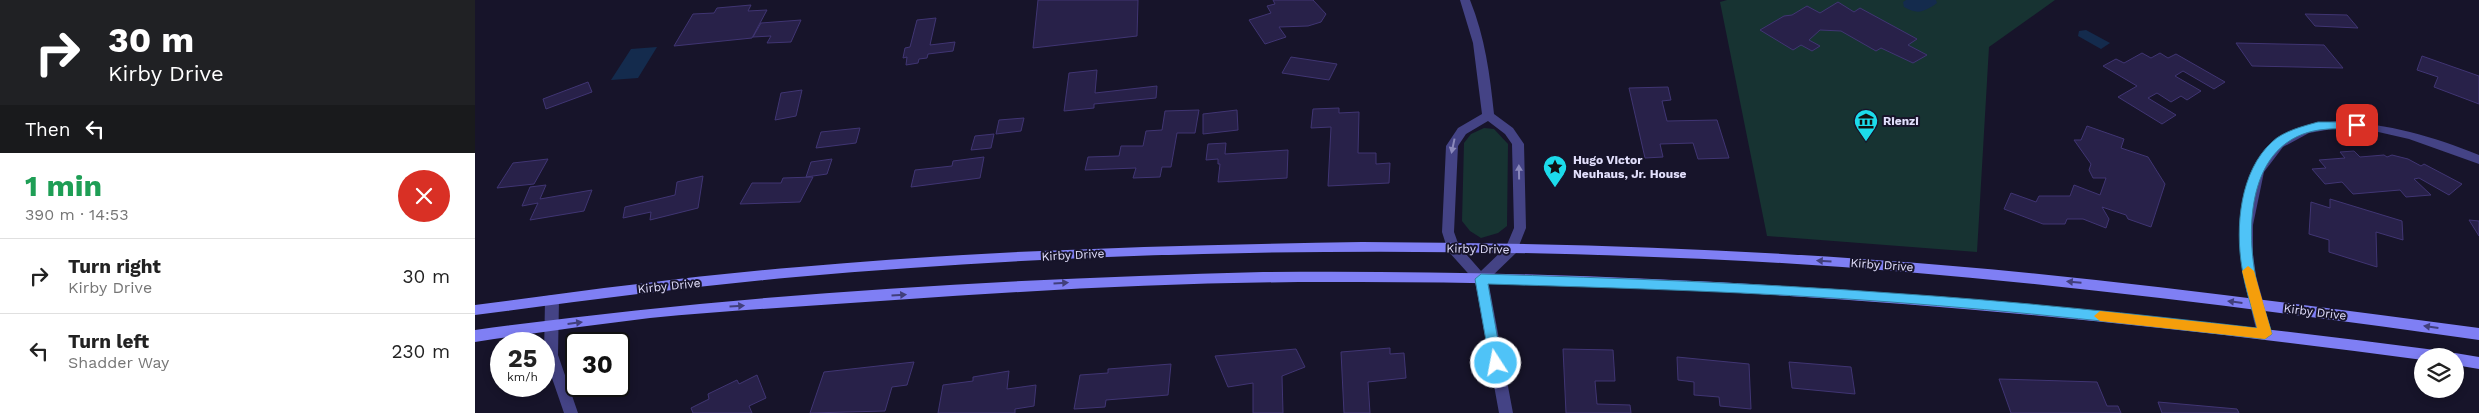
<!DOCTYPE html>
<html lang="en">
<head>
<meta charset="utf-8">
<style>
  body { margin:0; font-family:"Work Sans",sans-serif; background:#f6f6f6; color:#222; height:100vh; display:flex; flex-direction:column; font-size:19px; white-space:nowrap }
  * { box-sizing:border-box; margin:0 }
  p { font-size:16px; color:#767676 }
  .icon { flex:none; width:28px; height:28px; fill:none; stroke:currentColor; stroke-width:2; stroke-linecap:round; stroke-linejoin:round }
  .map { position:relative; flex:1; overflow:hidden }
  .sheet { display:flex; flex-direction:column; background:#fff; width:475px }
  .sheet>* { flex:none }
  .hud { background:#202124; color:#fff; overflow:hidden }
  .tools { position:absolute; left:1939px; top:348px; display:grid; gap:10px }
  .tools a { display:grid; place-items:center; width:50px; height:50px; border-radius:50%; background:#fff; box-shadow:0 2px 8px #0003; font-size:25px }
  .speed { position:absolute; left:15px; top:332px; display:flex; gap:10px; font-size:25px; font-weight:700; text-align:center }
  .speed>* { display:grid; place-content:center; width:65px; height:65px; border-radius:50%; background:#fff; box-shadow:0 2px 8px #0003; line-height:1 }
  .speed small { font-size:12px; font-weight:400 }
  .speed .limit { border:2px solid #111; border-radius:8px; background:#fff; color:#111 }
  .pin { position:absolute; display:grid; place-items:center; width:42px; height:42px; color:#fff; margin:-21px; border-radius:10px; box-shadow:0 2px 8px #0006 }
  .me { position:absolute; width:55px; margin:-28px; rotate:349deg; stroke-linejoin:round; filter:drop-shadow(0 0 4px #0008) }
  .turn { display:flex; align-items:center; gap:18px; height:105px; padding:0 25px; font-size:22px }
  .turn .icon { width:65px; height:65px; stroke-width:2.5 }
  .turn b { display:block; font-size:35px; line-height:42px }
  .then { display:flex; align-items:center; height:48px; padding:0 25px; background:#0003; gap:10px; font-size:19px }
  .round { display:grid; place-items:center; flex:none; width:52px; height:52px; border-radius:26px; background:#f6f6f6 }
  .overview { display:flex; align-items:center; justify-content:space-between; height:85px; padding:0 25px }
  h1 { font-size:30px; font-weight:700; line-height:38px; color:#1e9e55 }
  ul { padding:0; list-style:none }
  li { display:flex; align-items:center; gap:15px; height:75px; padding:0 25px; border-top:1px solid #e0e0e0 }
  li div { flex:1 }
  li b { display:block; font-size:19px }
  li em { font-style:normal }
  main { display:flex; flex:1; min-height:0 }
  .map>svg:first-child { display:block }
</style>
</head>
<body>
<main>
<section class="sheet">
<div class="hud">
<div class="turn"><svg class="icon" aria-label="right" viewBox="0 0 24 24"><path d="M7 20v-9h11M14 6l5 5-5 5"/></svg><div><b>30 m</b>Kirby Drive</div></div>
<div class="then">Then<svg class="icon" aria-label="left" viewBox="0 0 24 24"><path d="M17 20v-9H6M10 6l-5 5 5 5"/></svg></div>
</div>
<div class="overview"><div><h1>1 min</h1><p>390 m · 14:53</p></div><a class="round" style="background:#d93025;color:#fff"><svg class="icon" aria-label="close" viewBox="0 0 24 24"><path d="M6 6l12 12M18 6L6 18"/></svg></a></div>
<ul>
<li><svg class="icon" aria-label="right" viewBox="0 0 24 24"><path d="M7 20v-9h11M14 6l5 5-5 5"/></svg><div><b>Turn right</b><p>Kirby Drive</p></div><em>30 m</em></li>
<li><svg class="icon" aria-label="left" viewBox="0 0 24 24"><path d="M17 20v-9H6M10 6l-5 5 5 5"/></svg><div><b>Turn left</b><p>Shadder Way</p></div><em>230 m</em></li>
</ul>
</section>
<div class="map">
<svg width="2004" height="413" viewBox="0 0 2004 413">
  <rect width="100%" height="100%" fill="#17142a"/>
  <!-- green -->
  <path fill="#173332" d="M 1252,0 L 1580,0 L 1514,47 L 1502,252 L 1292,236 L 1245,2 Z
    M 1009,128 L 1019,129 L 1033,144 L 1032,226 L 1023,233 L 1006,238 L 995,231 L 987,221 L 989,143 L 996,134 Z"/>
  <!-- water -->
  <path fill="#142b4d" d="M 1431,0 L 1461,0 L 1462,3 C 1449,12 1443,15 1429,7 L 1428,2 Z
    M 1611,30 L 1635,43 L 1626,49 L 1603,36 L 1604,31 Z
    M 182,47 L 163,78 L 136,80 L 156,49 Z"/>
  <!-- building -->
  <path fill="#282149" stroke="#403573" d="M 563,0 L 663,0 L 662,36 L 558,48 Z
    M 798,0 L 838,0 L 851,14 L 846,22 L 833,26 L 804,27 L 811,37 L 790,44 L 774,20 L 796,13 L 792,6 L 800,4 Z
    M 1363,2 L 1379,12 L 1385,8 L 1442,39 L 1433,45 L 1452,55 L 1438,63 L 1406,48 L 1401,51 L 1366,31 L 1345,30 L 1334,40 L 1345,46 L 1337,51 L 1326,45 L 1318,50 L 1285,30 L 1309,16 L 1317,15 L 1332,6 L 1345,13 Z
    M 276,5 L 273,11 L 292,10 L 277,38 L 199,46 L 218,14 L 239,13 L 242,8 Z
    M 1830,14 L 1872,15 L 1883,28 L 1840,26 Z
    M 461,18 L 455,45 L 480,42 L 478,51 L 453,54 L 452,58 L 444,59 L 443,63 L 431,65 L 432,57 L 428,58 L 430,48 L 435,47 L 442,20 Z
    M 326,20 L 316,42 L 292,43 L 296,36 L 278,37 L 286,23 Z
    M 1761,43 L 1849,45 L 1868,68 L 1777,66 Z
    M 1667,53 L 1676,58 L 1685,53 L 1693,58 L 1701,54 L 1750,82 L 1739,89 L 1708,71 L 1700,76 L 1726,91 L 1712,100 L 1706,96 L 1696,102 L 1682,93 L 1673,98 L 1701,115 L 1687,124 L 1643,97 L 1662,86 L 1628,66 L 1641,59 L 1649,63 Z
    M 1947,56 L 2004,76 L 2004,104 L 1959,87 L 1963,77 L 1942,70 Z
    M 816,57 L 862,64 L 854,80 L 807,73 Z
    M 622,70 L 620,93 L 682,86 L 681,98 L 619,104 L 619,108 L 589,111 L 594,73 Z
    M 113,82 L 117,92 L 71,109 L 68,99 Z
    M 1193,87 L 1196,100 L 1187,101 L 1192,121 L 1242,120 L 1254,158 L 1223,159 L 1218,143 L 1185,144 L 1188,157 L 1170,158 L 1154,88 Z
    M 327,90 L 321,116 L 300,120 L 306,93 Z
    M 864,108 L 864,113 L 884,112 L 883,153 L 901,153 L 901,164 L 915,163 L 914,183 L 853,186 L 856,127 L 836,128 L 838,109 Z
    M 724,110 L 720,133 L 702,133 L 696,167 L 687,167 L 685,177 L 658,178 L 661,168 L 610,170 L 613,157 L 644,156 L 646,146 L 668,146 L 671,131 L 687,130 L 690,111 Z
    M 762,110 L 763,130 L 728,134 L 728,114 Z
    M 549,118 L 546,131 L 521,134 L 524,120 Z
    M 1612,126 L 1649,139 L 1646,148 L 1673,157 L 1690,184 L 1676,227 L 1653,219 L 1651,215 L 1627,207 L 1634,219 L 1631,228 L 1608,219 L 1592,219 L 1590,224 L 1568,224 L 1529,209 L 1536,193 L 1561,202 L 1564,196 L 1595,196 L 1599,185 L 1625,195 L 1631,178 L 1618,178 L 1614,170 L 1616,164 L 1599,140 L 1606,140 Z
    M 385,128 L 381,143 L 341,148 L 346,132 Z
    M 519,134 L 516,148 L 496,150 L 500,136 Z
    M 751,143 L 750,154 L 813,150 L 812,178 L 743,182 L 745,164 L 743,164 L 743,159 L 731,160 L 733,144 Z
    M 1879,151 L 1885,157 L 1909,155 L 1912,157 L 1917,155 L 1933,159 L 1946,166 L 1949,164 L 1987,184 L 1974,195 L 1944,178 L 1939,179 L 1956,195 L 1931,197 L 1925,190 L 1878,194 L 1867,182 L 1850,184 L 1837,169 L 1851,168 L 1844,160 L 1870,158 L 1865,152 Z
    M 509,157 L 505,178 L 436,187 L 440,170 L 477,166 L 478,161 Z
    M 73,159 L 59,184 L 22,188 L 38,163 Z
    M 357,159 L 352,174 L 331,177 L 336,162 Z
    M 228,176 L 223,208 L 175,220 L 176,212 L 148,218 L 150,207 L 200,195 L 202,182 Z
    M 338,177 L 325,202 L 265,204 L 277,183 L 306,183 L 308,178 Z
    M 71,185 L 65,199 L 117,190 L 109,211 L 55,220 L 63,203 L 47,206 L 55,187 Z
    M 1855,199 L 1927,221 L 1928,240 L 1901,232 L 1902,267 L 1854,252 L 1854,240 L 1834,234 L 1836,202 L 1855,208 Z
    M 1994,220 L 2004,221 L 2004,236 Z
    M 915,348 L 915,354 L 929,353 L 931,378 L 893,382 L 895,413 L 869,413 L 866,352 Z
    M 821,349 L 830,367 L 807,376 L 808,413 L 778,413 L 778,383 L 753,387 L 740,356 Z
    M 1088,349 L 1138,350 L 1140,381 L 1120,381 L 1122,404 L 1155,405 L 1156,413 L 1091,413 Z
    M 1202,357 L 1274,364 L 1276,409 L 1245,406 L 1244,397 L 1219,395 L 1219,382 L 1203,380 Z
    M 439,362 L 432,385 L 417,387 L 410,411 L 335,413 L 349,372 Z
    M 1314,362 L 1376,367 L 1380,394 L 1317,388 Z
    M 696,364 L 693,395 L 631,400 L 630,407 L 599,409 L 605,375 L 633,373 L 633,369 Z
    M 534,371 L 532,389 L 561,385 L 559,406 L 540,409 L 540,413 L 463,413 L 468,385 L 498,381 L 498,377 Z
    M 282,375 L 291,398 L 274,406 L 277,413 L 218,413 L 216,408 L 234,399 L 233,394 L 262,380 L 264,384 Z
    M 1524,379 L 1622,382 L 1632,406 L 1643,406 L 1646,413 L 1536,413 Z
    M 1683,402 L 1762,409 L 1764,413 L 1687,413 Z"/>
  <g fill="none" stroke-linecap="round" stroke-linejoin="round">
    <!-- street -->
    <path fill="#444385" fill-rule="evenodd" d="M 985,0 L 995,0 C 1010,37 1015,75 1019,114 L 1038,128 L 1049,144 L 1051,228 L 1041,253 L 1013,280 L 1038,413 L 1024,413 L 1000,281 L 973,251 L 967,232 L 971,146 L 983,128 L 1007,114 L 998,43 ZM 1013,121 L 1030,134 L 1037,144 L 1039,228 L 1031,247 L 1006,271 L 984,246 L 979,232 L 983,146 L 991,134 Z
      M 1863,121 C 1914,124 1957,136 2004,155 L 2004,164 L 1934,139 L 1899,131 L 1863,128 L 1834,133 L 1808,147 L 1789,172 L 1778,225 L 1778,254 L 1781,276 L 1797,333 L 1795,337 L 1790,339 L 1785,337 C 1780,328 1778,317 1776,308 C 1761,258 1756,180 1799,142 C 1816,126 1842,124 1863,121 Z
      M 77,295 L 82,296 L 84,300 L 83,355 L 103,413 L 89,413 L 69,355 L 70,300 L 72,296 Z"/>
    <!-- secondary -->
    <path fill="#7f7ff4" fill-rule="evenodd" d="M 887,242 C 1084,243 1281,249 1478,266 C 1654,281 1829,305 2004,328 L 2004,340 C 1760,306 1516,274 1270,261 C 955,245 636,249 321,277 C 214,287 107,301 0,315 L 0,305 C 108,291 216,276 324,267 C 511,250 699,245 887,242 Z
      M 788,272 C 1180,268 1571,299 1960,350 L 1965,352 L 1967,356 L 1948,356 L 1948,360 C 1584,311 1218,280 852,282 C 707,282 564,290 420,300 C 338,306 257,310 175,318 C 117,325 58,333 0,342 L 0,330 C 261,294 525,279 788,272 Z
      M 1980,353 L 2004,357 L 2004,369 L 1980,365 L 1980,356 L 1974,356 Z"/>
  </g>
  <!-- one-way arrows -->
  <defs><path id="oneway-solid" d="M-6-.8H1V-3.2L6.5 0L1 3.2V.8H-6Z" transform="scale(1.25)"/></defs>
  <g fill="#8b89bb">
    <use href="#oneway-solid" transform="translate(978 146) rotate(102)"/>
    <use href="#oneway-solid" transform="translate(1044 172) rotate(-91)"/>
  </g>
  <g fill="#413f7b">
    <use href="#oneway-solid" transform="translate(1349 261) rotate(-177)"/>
    <use href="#oneway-solid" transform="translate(1599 282) rotate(-175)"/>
    <use href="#oneway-solid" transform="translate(586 283) rotate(-4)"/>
    <use href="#oneway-solid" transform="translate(424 295) rotate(-4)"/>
    <use href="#oneway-solid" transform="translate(1760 302) rotate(-173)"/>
    <use href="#oneway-solid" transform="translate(262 306) rotate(-4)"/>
    <use href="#oneway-solid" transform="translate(100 323) rotate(-7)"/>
    <use href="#oneway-solid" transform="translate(1956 327) rotate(-172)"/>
  </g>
  <!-- route -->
  <path fill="#4fc3f7" stroke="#337fa1" d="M 1843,122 L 1882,122 L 1887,125 L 1882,129 C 1870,129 1856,128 1844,130 C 1779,140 1771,213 1779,267 C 1782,290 1791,312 1797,334 L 1790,339 C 1666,325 1541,311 1416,302 C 1282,292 1148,288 1013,284 L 1027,363 L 1021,368 L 1015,363 L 1000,279 L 1006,274 C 1143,278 1280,283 1416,293 C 1539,301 1661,314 1782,328 C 1777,308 1770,288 1767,268 C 1760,227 1765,171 1797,142 C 1808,131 1829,126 1843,122 Z"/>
  <!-- slow -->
  <path fill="#f59e0b" d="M 1773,266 L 1779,271 L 1797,334 L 1790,339 L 1625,321 L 1619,316 L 1625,311 L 1782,328 L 1767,271 Z"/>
  <!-- icons -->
  <defs>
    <g id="museum-pin" transform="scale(1.25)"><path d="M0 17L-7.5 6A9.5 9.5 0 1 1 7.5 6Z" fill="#1cdbeb" stroke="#17142a"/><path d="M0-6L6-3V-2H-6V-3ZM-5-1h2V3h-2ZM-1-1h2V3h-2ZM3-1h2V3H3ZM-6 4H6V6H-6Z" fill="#111"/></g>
    <g id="sight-pin" transform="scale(1.25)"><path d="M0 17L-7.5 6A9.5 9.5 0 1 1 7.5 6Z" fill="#1cdbeb" stroke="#17142a"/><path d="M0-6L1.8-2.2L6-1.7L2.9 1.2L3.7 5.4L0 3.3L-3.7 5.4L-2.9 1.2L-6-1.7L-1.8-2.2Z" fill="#111"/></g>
  </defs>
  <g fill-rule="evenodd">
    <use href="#museum-pin" x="1391" y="121"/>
    <use href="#sight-pin" x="1080" y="167"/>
  </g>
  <g text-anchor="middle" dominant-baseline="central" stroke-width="4" stroke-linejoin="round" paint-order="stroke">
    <!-- poi labels -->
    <g font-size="12" font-weight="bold" fill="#e2dffc" stroke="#17142a" text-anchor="start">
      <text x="1408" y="121">Rienzi</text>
      <text x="1098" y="160">Hugo Victor<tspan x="1098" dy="14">Neuhaus, Jr. House</tspan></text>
    </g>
    <!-- street labels -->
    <g font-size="12" fill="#e2dffc" stroke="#17142a">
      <text transform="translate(1003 249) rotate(1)">Kirby Drive</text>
      <text transform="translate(598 255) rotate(-3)">Kirby Drive</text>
      <text transform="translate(1407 265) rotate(4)">Kirby Drive</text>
      <text transform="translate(194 286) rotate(-6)">Kirby Drive</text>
      <text transform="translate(1840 312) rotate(7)">Kirby Drive</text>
    </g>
  </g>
</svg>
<div class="tools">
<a><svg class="icon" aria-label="layers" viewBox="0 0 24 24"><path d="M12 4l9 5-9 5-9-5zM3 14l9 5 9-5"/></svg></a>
</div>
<div class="speed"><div>25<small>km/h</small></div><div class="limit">30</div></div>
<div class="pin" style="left:1882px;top:125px;background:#d93025"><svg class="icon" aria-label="arrive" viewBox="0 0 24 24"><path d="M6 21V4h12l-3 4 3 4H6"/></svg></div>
<svg class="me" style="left:1021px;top:363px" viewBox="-20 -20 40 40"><circle r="17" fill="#4fc3f7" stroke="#fff" stroke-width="3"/><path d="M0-11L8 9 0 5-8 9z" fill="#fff"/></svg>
</div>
</main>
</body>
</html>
